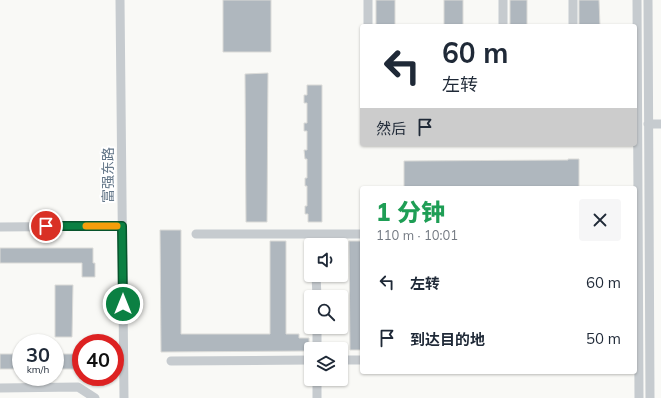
<!DOCTYPE html>
<html lang="zh">
<head>
<meta charset="utf-8">
<style>
  body { margin:0; font-family:Mulish,"Noto Sans SC",sans-serif; background:#f6f6f7; color:#1f2937; height:100vh; display:flex; flex-direction:column; font-size:15px; white-space:nowrap }
  * { box-sizing:border-box; margin:0 }
  p { font-size:13px; color:#747a83 }
  .icon { flex:none; width:22px; height:22px; fill:none; stroke:currentColor; stroke-width:2; stroke-linecap:round; stroke-linejoin:round }
  .map { position:relative; flex:1; overflow:hidden }
  .details { position:absolute; left:360px; top:186px; width:277px; height:188px; display:flex; flex-direction:column; background:#fff; border-radius:4px; box-shadow:0 1px 3px #0004 }
  .details>* { flex:none }
  .guide { position:absolute; left:360px; top:24px; width:277px; height:122px; border-radius:4px; box-shadow:0 1px 3px #0004; background:#fff; color:#1f2937; overflow:hidden }
  .tools { position:absolute; left:304px; top:238px; display:grid; gap:8px }
  .tools a { display:grid; place-items:center; width:44px; height:44px; border-radius:4px; background:#fff; box-shadow:0 1px 3px #0004; font-size:20px }
  .speed { position:absolute; left:12px; top:334px; display:flex; gap:8px; font-size:20px; font-weight:700; text-align:center }
  .speed>* { display:grid; place-content:center; width:52px; height:52px; border-radius:50%; background:#fff; box-shadow:0 1px 3px #0004; line-height:1 }
  .speed small { font-size:10px; font-weight:400 }
  .speed .limit { border:6px solid #d22; background:#fff; color:#111 }
  .pin { position:absolute; display:grid; place-items:center; width:34px; height:34px; color:#fff; margin:-17px; border:2px solid #fff; border-radius:50%; box-shadow:0 1px 4px #0007 }
  .me { position:absolute; width:44px; margin:-22px; rotate:0deg; stroke-linejoin:round; filter:drop-shadow(0 0 3px #0008) }
  .turn { display:flex; align-items:center; gap:14px; height:84px; padding:0 16px; font-size:18px }
  .turn .icon { width:52px; height:52px; stroke-width:2.5 }
  .turn b { display:block; font-size:28px; line-height:34px }
  .then { display:flex; align-items:center; height:38px; padding:0 16px; background:#0003; gap:8px; font-size:15px }
  .round { display:grid; place-items:center; flex:none; width:42px; height:42px; border-radius:4px; background:#f6f6f7 }
  .summary { display:flex; align-items:center; justify-content:space-between; height:68px; padding:0 16px }
  h1 { font-size:24px; font-weight:800; line-height:30px; color:#1e9e55 }
  ul { padding:0; list-style:none }
  li { display:flex; align-items:center; gap:12px; height:56px; padding:0 16px }
  li div { flex:1 }
  li b { display:block; font-size:15px }
  li em { font-style:normal }
  .map>svg:first-child { display:block }
</style>
</head>
<body>
<div class="map">
<svg width="661" height="398" viewBox="0 0 661 398">
  <rect width="100%" height="100%" fill="#f9f9f6"/>
  <!-- building -->
  <path fill="#afb7be" stroke="#dbdbd8" d="M 223,0 L 271,0 L 271,52 L 223,52 Z
    M 376,0 L 395,0 L 395,26 L 376,26 Z
    M 444,0 L 463,0 L 463,26 L 444,26 Z
    M 510,0 L 527,0 L 527,26 L 510,26 Z
    M 579,0 L 599,0 L 600,26 L 579,26 Z
    M 268,73 L 267,222 L 246,222 L 245,74 Z
    M 307,85 L 322,85 L 322,222 L 308,222 L 308,214 L 305,214 L 305,206 L 307,206 L 307,186 L 305,186 L 305,178 L 307,178 L 307,159 L 305,159 L 304,150 L 307,150 L 307,131 L 304,131 L 304,123 L 307,123 L 307,103 L 304,103 L 304,95 L 307,95 Z
    M 568,159 L 579,159 L 579,188 L 404,188 L 404,161 L 568,160 Z
    M 160,230 L 181,230 L 181,334 L 270,334 L 270,241 L 286,241 L 286,334 L 299,334 L 299,338 L 309,338 L 309,351 L 161,352 Z
    M 349,241 L 362,241 L 362,350 L 350,350 Z
    M 0,248 L 93,248 L 93,263 L 95,263 L 95,277 L 82,277 L 82,263 L 0,263 Z
    M 55,285 L 73,285 L 72,337 L 55,337 Z
    M 0,354 L 21,354 L 21,369 L 0,369 Z
    M 55,354 L 81,354 L 81,369 L 55,369 Z"/>
  <g fill="none" stroke-linecap="round" stroke-linejoin="round">
    <!-- minor -->
    <path stroke="#c6cbcf" stroke-width="9" d="M 120,0 L 124,398
      M 368,0 L 368,26
      M 503,0 L 503,26
      M 573,0 L 573,26
      M 637,0 L 639,398
      M 648,0 L 650,398
      M 648,124 L 661,124
      M 0,227 L 122,226
      M 196,234 L 362,234
      M 316,234 L 316,245
      M 316,275 L 317,297
      M 317,327 L 317,349
      M 341,360 L 362,360
      M 171,361 L 311,360
      M 317,379 L 317,398
      M 0,388 L 78,387 L 95,398"/>
  </g>
  <g fill="none" stroke-linecap="round" stroke-linejoin="round">
    <!-- route casing -->
    <g stroke="#07532c" stroke-width="10">
      <path id="route" d="M 46,226 L 122,226 L 123,304"/>
    </g>
    <!-- route -->
    <use href="#route" stroke="#0b8043" stroke-width="7"/>
    <!-- slow -->
    <path stroke="#f59e0b" stroke-width="7" d="M 86,226 L 117,226"/>
  </g>
  <g text-anchor="middle" dominant-baseline="central" stroke-width="4" stroke-linejoin="round" paint-order="stroke">
    <!-- street labels -->
    <g font-size="14" fill="#65788a" stroke="#fff">
      <text transform="translate(108 175) rotate(-90)">富强东路</text>
    </g>
  </g>
</svg>
<div class="tools">
<a><svg class="icon" aria-label="sound" viewBox="0 0 24 24"><path d="M4 9h4l5-4v14l-5-4H4zM17 9q2 3 0 6"/></svg></a>
<a><svg class="icon" aria-label="search" viewBox="0 0 24 24"><circle cx="10" cy="10" r="6"/><path d="M15 15l6 6"/></svg></a>
<a><svg class="icon" aria-label="layers" viewBox="0 0 24 24"><path d="M12 4l9 5-9 5-9-5zM3 14l9 5 9-5"/></svg></a>
</div>
<div class="speed"><div>30<small>km/h</small></div><div class="limit">40</div></div>
<div class="pin" style="left:46px;top:226px;background:#d93025"><svg class="icon" aria-label="arrive" viewBox="0 0 24 24"><path d="M6 21V4h12l-3 4 3 4H6"/></svg></div>
<svg class="me" style="left:123px;top:304px" viewBox="-20 -20 40 40"><circle r="17" fill="#0b8043" stroke="#fff" stroke-width="3"/><path d="M0-11L8 9 0 5-8 9z" fill="#fff"/></svg>
<div class="guide">
<div class="turn"><svg class="icon" aria-label="left" viewBox="0 0 24 24"><path d="M17 20v-9H6M10 6l-5 5 5 5"/></svg><div><b>60 m</b>左转</div></div>
<div class="then">然后<svg class="icon" aria-label="arrive" viewBox="0 0 24 24"><path d="M6 21V4h12l-3 4 3 4H6"/></svg></div>
</div>
<section class="details">
<div class="summary"><div><h1>1 分钟</h1><p>110 m · 10:01</p></div><a class="round"><svg class="icon" aria-label="close" viewBox="0 0 24 24"><path d="M6 6l12 12M18 6L6 18"/></svg></a></div>
<ul>
<li><svg class="icon" aria-label="left" viewBox="0 0 24 24"><path d="M17 20v-9H6M10 6l-5 5 5 5"/></svg><div><b>左转</b></div><em>60 m</em></li>
<li><svg class="icon" aria-label="arrive" viewBox="0 0 24 24"><path d="M6 21V4h12l-3 4 3 4H6"/></svg><div><b>到达目的地</b></div><em>50 m</em></li>
</ul>
</section>
</div>
</body>
</html>
